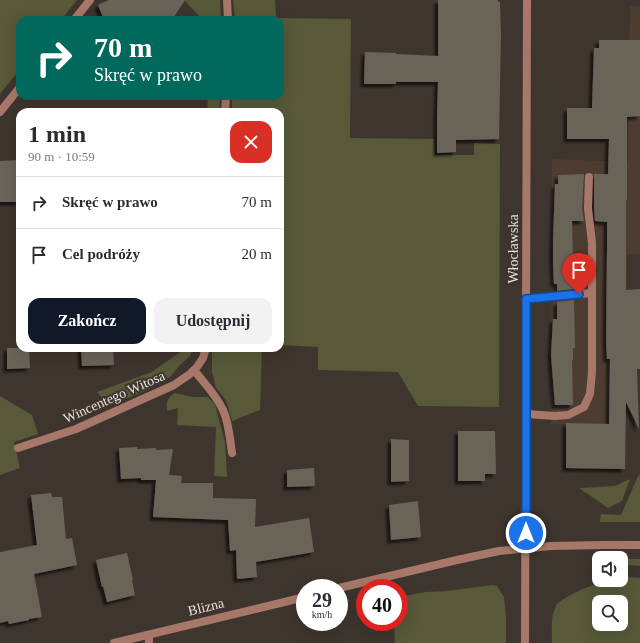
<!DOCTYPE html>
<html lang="pl">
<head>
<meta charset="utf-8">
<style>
  body { margin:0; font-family:Georgia,serif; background:#f2f2f3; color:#2b2b33; height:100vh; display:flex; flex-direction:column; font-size:15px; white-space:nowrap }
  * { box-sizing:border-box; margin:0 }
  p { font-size:13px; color:#7c7c81 }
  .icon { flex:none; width:22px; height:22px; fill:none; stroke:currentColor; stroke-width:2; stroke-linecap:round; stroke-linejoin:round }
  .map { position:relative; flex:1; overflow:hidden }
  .details { position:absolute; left:16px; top:108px; width:268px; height:244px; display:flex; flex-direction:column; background:#fff; border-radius:12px; box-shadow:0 4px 16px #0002 }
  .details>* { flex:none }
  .top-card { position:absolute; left:16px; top:16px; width:268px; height:84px; border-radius:12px; box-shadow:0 4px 16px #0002; background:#00695c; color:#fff; overflow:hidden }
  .tools { position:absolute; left:592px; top:551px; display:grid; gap:8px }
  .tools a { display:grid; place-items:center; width:36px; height:36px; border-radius:8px; background:#fff; box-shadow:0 4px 16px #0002; font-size:20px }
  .speed { position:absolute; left:296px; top:579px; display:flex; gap:8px; font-size:20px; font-weight:700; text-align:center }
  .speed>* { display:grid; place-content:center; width:52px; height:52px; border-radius:50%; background:#fff; box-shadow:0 4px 16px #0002; line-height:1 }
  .speed small { font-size:10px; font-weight:400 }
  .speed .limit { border:6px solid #d22; background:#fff; color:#111 }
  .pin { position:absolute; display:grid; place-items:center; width:34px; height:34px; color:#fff; margin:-41px -17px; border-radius:50% 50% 50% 0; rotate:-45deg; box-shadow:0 0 4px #0007 }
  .pin .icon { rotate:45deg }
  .me { position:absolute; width:44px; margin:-22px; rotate:0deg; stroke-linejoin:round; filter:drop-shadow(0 0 3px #0008) }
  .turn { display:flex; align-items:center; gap:14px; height:84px; padding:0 12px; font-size:18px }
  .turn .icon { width:52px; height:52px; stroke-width:2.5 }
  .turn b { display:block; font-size:28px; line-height:34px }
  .round { display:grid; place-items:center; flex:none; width:42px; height:42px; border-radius:12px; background:#f2f2f3 }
  .head { display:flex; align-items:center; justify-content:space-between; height:68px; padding:0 12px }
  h1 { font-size:24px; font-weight:700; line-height:30px }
  .primary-button { display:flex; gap:8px; margin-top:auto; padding:8px 12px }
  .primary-button a { flex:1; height:46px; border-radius:12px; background:#111827; color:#fff; font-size:16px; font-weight:700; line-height:46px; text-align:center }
  .primary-button a+a { background:#f2f2f3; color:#2b2b33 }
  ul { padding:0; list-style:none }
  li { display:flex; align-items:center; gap:12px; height:52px; padding:0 12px; border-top:1px solid #e1e1e2 }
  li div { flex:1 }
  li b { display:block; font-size:15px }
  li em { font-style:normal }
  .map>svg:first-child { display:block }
</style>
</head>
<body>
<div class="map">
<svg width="640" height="643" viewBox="0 0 640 643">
  <defs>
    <filter id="shadow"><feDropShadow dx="-3.5" dy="3.5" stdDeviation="1" flood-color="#0009"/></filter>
  </defs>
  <rect width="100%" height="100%" fill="#3f352f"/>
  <!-- built -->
  <path fill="#4c3c32" d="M 630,6 L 640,6 L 640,254 L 627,254 L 626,424 L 551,424 L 552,159 L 628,162 Z"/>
  <!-- green -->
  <path fill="#575939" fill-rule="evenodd" d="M 0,0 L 77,0 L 61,20 L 20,20 L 20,69 L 0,94 Z
    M 184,0 L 220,0 L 221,20 L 203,20 Z
    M 233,0 L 275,0 L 276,18 L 351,19 L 350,138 L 434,139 L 435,155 L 474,155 L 474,143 L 500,144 L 499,407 L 418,406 L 398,372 L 318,370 L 318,347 L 280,345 L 280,112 L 232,112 L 232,96 L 280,96 L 280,20 L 235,20 Z
    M 208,96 L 220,96 L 219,112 L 207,112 Z
    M 186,348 L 193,348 L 190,356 L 179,366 L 170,377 L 147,390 L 118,402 L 109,401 L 103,399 L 97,392 L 152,372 Z
    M 212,348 L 262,348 L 260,410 L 232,421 L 226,400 L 216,388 L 212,372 Z
    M 175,393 L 193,397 L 208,397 L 215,405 L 225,442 L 227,477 L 214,476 L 216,427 L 177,425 L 178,408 L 167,411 C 166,402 167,398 175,393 Z
    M 0,396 L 32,415 L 38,434 L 14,442 L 20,468 L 0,475 Z
    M 639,474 L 640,478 L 640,522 L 600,522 L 601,514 L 621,515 Z
    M 630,479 L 622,501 L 608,508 L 579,488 L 615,486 Z
    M 621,559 L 640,559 L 640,566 L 621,565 Z
    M 627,577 L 640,578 L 640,643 L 552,643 C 552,630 550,613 558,603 C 575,591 600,580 621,580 L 621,579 ZM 599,602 L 621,602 L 621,624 L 599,624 Z
    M 493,585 L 497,586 L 504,597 L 506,617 L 506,643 L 395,643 L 394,622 L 399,622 L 399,597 L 426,592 L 446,591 Z"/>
  <!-- building -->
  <path fill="#6a6359" filter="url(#shadow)" d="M 109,0 L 185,0 L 172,20 L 104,20 L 98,5 Z
    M 438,0 L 498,0 L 498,2 L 500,2 L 501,34 L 499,139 L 456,140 L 456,152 L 437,153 L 437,117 L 438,82 L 396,82 L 396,84 L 364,84 L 365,52 L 396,53 L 396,54 L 438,56 Z
    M 599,40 L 640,40 L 640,116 L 627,117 L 627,200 L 626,200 L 626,290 L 640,289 L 640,369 L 637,369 L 639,429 L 626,402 L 625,469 L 566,468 L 566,423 L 609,424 L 610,359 L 607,359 L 606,342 L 607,250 L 607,222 L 595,221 L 594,208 L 594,174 L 608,174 L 609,139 L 567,139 L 567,108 L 592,108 L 594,48 L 599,48 Z
    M 20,160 L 20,202 L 0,202 L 0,161 Z
    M 584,174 L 582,208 L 584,221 L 572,221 L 573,260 L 572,260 L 572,263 L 573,263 L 574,289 L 557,291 L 557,284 L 554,284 L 553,263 L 553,242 L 555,184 L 558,184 L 558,175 Z
    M 574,300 L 575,348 L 573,348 L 573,360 L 572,360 L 573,405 L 555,405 L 551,355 L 553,319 L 557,319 L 557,302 Z
    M 7,348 L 29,348 L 30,368 L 7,369 Z
    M 81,348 L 113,348 L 114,365 L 82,366 Z
    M 458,431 L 495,431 L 496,474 L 485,474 L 485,481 L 458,481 Z
    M 391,439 L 409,440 L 409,481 L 391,482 Z
    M 137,447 L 137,449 L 156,448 L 156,450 L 173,449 L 169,475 L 182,476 L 181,483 L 213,483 L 213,498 L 256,499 L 255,527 L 309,518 L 314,552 L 256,562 L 257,577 L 237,579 L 236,550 L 230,551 L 228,520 L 153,517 L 156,480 L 141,480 L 141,478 L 121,479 L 119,448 Z
    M 314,468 L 315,486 L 287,487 L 287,470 Z
    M 51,493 L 52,497 L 62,497 L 66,539 L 72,538 L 77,565 L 34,574 L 42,617 L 29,619 L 29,620 L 9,624 L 8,621 L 0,623 L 0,552 L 37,545 L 31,495 Z
    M 418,501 L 421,537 L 391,540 L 389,505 Z
    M 127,553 L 133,580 L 132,580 L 135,595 L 107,602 L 103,586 L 102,587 L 96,560 Z"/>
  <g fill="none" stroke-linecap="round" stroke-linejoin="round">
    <!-- service -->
    <path stroke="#a7786a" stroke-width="8" d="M 526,299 L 591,293
      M 194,370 C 204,383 216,395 223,410 C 229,423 230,439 232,453
      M 526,414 L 555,416 L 568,415 L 584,407 L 590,394 L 592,372 L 592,243 L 588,208 L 589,177"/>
    <!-- minor -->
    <path stroke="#a7786a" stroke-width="8" d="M 227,0 L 228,20
      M 74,20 L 90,0
      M 0,112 L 20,87
      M 225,112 L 226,96
      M 18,448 L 76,429 L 174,385 L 190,374 L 197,367 L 203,358 L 206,348
      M 149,635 L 149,643"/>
    <!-- tertiary -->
    <path stroke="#a7786a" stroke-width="8" d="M 339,588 L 457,560 L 499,551 L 551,546 L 604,545 L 640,545
      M 114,643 L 305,597
      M 525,643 L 527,0"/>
  </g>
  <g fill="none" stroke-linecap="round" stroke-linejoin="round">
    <!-- route casing -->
    <g stroke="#114b97" stroke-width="10">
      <path id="route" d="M 526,533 L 526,299 L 579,294"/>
    </g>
    <!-- route -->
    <use href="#route" stroke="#1a73e8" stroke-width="7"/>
  </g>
  <g text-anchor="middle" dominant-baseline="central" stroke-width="4" stroke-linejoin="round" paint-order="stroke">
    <!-- street labels -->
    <g font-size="14" fill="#e7e0dc" stroke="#3f352f">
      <text transform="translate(513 249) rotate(-90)">Włocławska</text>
      <text transform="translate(114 397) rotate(-24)">Wincentego Witosa</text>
      <text transform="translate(206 607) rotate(-14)">Blizna</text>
    </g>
  </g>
</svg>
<div class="tools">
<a><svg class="icon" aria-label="sound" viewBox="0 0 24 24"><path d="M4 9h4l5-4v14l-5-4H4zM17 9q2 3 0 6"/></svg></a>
<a><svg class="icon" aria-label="search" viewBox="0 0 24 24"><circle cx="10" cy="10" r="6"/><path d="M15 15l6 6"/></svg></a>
</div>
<div class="speed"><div>29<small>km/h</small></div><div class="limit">40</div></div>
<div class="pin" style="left:579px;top:294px;background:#d93025"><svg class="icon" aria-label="arrive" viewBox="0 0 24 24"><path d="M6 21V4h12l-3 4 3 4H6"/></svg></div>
<svg class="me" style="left:526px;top:533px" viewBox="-20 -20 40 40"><circle r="17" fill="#1a73e8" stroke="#fff" stroke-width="3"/><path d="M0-11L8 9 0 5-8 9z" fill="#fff"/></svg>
<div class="top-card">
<div class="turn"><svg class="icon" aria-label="right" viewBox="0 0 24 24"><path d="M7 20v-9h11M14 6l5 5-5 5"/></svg><div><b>70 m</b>Skręć w prawo</div></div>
</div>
<section class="details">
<div class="head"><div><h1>1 min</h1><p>90 m · 10:59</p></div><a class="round" style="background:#d93025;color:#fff"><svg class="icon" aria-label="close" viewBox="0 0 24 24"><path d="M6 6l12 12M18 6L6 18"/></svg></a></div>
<ul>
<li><svg class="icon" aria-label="right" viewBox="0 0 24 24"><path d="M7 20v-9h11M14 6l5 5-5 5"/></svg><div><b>Skręć w prawo</b></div><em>70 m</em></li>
<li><svg class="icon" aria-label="arrive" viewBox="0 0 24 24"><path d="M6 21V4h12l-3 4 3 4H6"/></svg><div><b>Cel podróży</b></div><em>20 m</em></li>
</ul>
<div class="primary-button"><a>Zakończ</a><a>Udostępnij</a></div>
</section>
</div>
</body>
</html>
